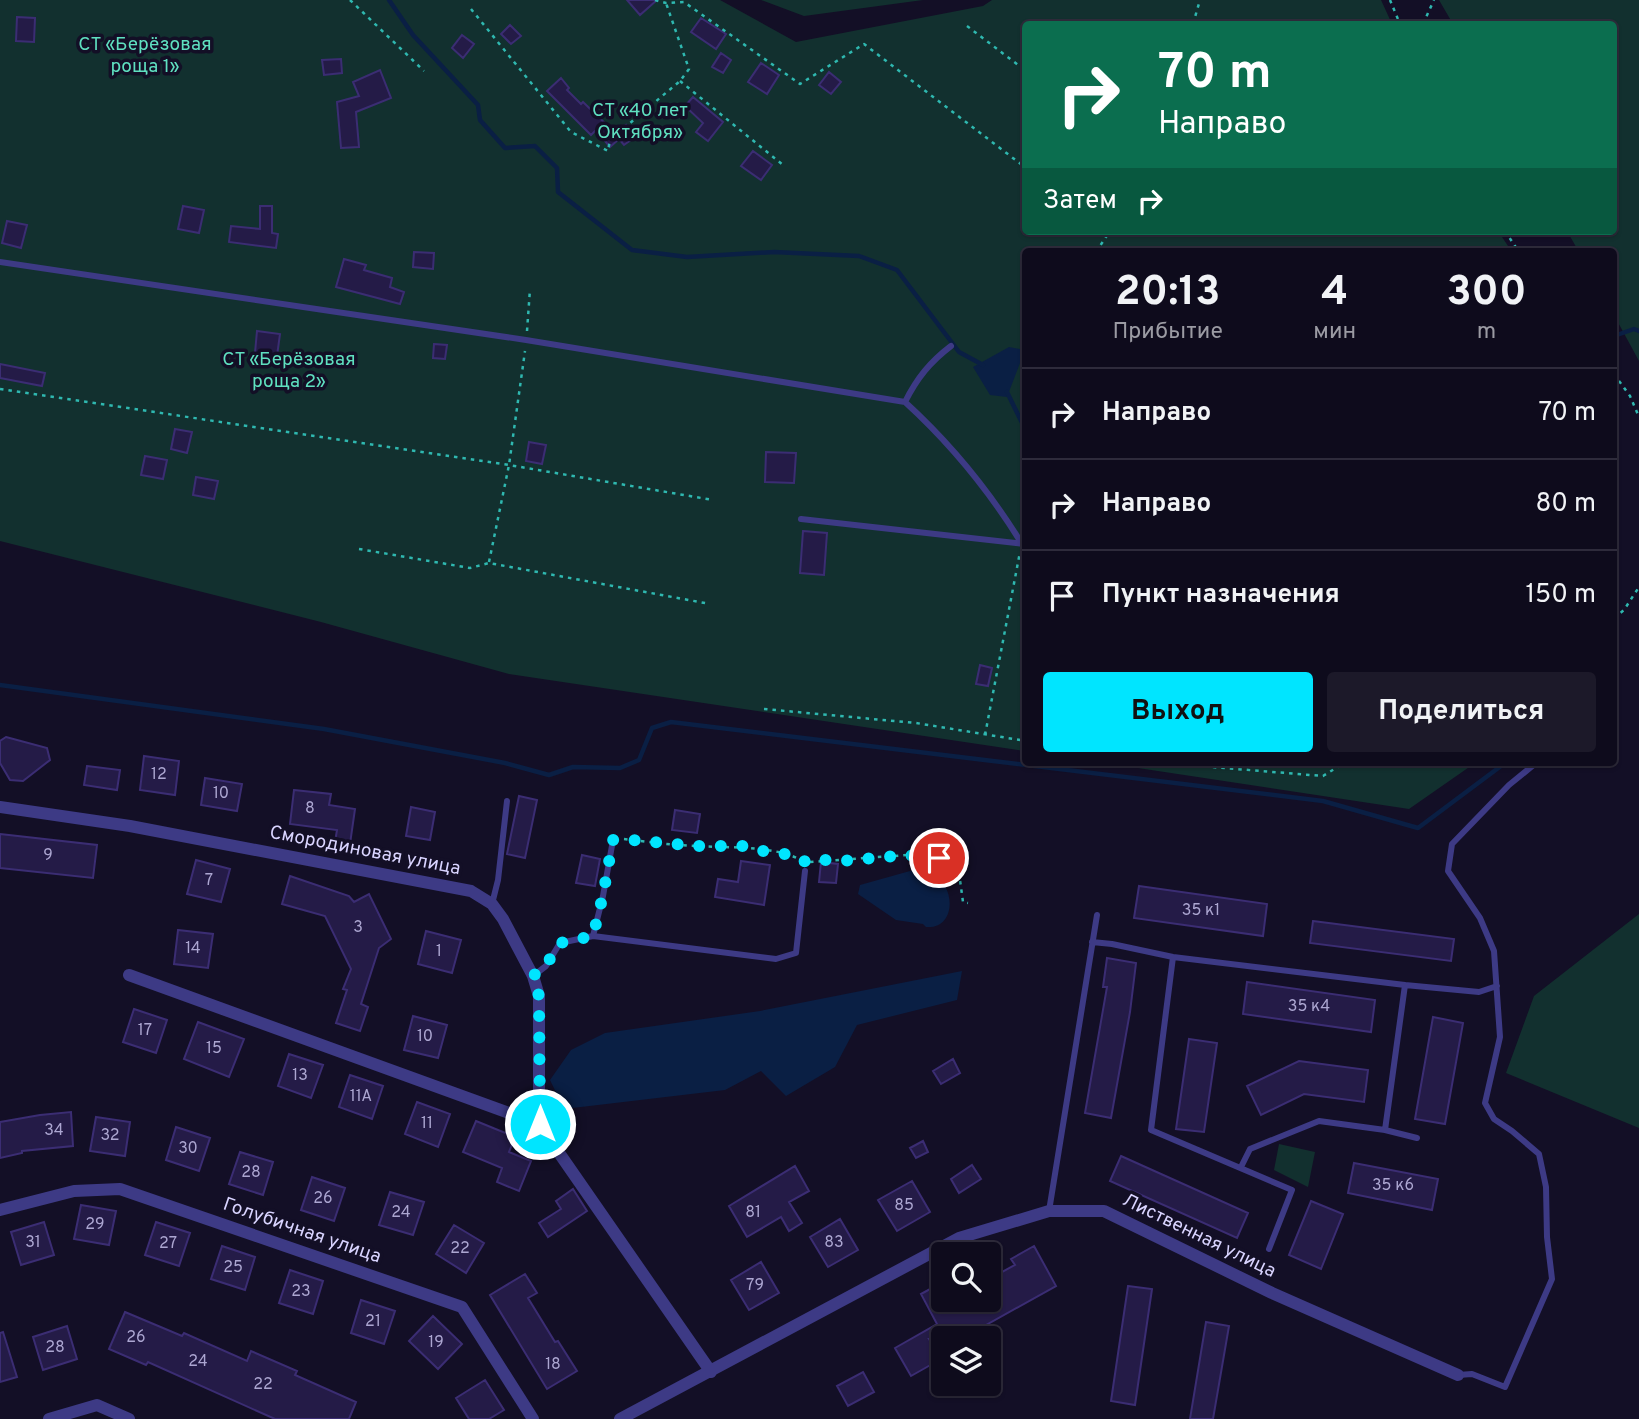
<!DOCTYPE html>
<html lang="ru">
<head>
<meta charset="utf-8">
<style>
  body { margin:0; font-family:Overpass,sans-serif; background:#1c1929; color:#f1f3f6; height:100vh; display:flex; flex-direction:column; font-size:26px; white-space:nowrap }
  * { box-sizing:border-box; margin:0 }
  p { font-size:23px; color:#9b9ba3 }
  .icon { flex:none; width:38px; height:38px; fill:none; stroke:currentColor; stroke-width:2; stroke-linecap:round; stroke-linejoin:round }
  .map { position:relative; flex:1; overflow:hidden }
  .side { position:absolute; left:1022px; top:248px; width:595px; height:518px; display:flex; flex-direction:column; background:#0e0b1c; border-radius:7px; box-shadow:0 2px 5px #0004,0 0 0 2px #2e2b3b }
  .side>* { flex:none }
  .hud { position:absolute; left:1022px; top:21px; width:595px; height:214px; border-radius:7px; box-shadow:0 2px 5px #0004,0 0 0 2px #2e2b3b; background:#0b6e4f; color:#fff; overflow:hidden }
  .controls { position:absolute; left:931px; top:1242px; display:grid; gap:14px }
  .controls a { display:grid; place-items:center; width:70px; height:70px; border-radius:7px; background:#0e0b1c; box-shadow:0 2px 5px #0004,0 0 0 2px #2e2b3b; font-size:35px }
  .pin { position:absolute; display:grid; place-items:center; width:60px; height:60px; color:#fff; margin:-30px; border:4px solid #fff; border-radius:50%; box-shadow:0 2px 7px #0007 }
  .me { position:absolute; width:77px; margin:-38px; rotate:0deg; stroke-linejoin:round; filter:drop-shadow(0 0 5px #0008) }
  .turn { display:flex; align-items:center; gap:24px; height:147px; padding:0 21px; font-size:32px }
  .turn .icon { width:91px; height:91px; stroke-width:2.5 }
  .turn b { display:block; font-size:49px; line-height:60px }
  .then { display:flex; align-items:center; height:66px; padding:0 21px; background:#0003; gap:14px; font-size:26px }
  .eta { display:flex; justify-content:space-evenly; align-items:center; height:119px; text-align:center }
  .eta b { font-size:42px; font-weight:700; line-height:49px }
  .action { display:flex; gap:14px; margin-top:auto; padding:14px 21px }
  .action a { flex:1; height:80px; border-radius:7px; background:#00e5ff; color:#111; font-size:28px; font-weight:700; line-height:80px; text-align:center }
  .action a+a { background:#1c1929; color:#f1f3f6 }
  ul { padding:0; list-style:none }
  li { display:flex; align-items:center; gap:21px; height:91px; padding:0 21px; border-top:2px solid #2e2b3b }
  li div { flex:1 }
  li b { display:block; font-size:26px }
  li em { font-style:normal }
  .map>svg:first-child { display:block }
</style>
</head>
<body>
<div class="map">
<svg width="1639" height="1419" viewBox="0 0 1639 1419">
  <rect width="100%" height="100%" fill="#130f26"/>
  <!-- green -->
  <path fill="#12302f" d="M 0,0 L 720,0 L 796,42 L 983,6 L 992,0 L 1381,0 L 1392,24 L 1026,24 L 1026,231 L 1498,231 L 1512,252 L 1026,252 L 1025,751 L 509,674 L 321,622 L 0,541 Z
    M 761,0 L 923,0 L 804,16 Z
    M 1439,0 L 1639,0 L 1639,361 L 1614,315 L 1614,252 L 1579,252 L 1567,231 L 1614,231 L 1614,24 L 1453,24 Z
    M 1105,763 L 1475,763 L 1409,809 Z
    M 1639,914 L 1639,1128 L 1506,1073 L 1534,996 Z
    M 1279,1144 L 1315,1152 L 1308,1187 L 1274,1170 Z"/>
  <!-- water -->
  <path fill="#0a1f44" d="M 1009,347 L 1025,350 L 1007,397 L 990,395 L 973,367 Z
    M 910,871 L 928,871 C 934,875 941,880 945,886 C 955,904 949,929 926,927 L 923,924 L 896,920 L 858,894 L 860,885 Z
    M 962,971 L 957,1000 L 857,1025 L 835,1067 L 786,1096 L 761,1071 L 725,1090 L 564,1109 L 550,1080 L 571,1050 L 605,1033 L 760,1011 Z"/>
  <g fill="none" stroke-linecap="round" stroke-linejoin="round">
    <!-- stream -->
    <path stroke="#0a1f44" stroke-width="4.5" d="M 389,0 L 413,35 L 478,105 L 480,120 L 505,148 L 535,146 L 557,168 L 558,192 L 632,250 L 687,257 L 774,252 L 859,256 L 897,270 L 959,352 L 983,365
      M 1614,336 L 1634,329 L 1639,331
      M 1007,392 L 1026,431
      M 0,685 L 324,729 L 505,763 L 549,775 L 573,767 L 620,768 L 639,760 L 652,728 L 671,722 L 1323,801 L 1418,828 L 1505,763"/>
  </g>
  <!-- building -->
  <path fill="#241b47" stroke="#3b2d73" stroke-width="2" d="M 627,0 L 657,0 L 640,15 Z
    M 17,17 L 35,18 L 34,42 L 16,41 Z
    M 701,18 L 726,34 L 716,49 L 691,32 Z
    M 510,25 L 521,36 L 511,44 L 501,34 Z
    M 462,35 L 474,44 L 463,58 L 452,48 Z
    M 721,53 L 731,60 L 723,73 L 712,67 Z
    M 341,59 L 342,73 L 324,75 L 322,60 Z
    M 761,63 L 779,75 L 767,94 L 748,82 Z
    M 380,70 L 391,98 L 356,112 L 359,147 L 341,148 L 337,102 L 359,96 L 353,82 Z
    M 829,72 L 841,82 L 831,94 L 819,85 Z
    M 561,78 L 569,88 L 567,90 L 581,104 L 583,102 L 615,133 L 626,125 L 635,137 L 624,145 L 619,139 L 610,147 L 596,130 L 591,135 L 547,91 Z
    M 693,97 L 723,122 L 708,141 L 696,132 L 703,123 L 685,106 Z
    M 753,151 L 772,165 L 761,180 L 741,166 Z
    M 183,206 L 204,210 L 199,233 L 178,229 Z
    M 260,206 L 272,206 L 272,233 L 278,234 L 276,248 L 229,242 L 231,226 L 260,229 Z
    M 7,221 L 27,225 L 21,248 L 2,243 Z
    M 414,252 L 434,253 L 433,269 L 413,267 Z
    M 344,259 L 366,265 L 364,270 L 392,278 L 390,287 L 404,292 L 400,304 L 336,287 Z
    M 257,331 L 280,334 L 277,356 L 255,353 Z
    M 434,344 L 447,345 L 445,359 L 433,358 Z
    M 0,364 L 45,373 L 42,386 L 0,378 Z
    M 175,429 L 192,432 L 187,453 L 171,449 Z
    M 529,442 L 546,445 L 542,464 L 526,461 Z
    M 766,452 L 796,453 L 794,483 L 765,482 Z
    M 145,456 L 167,460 L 163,479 L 141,475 Z
    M 196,477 L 218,481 L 214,499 L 193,495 Z
    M 803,531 L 827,533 L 824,575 L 800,573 Z
    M 980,665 L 992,668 L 988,686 L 976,684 Z
    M 6,737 L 47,748 L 50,760 L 23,781 L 10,780 L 0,763 L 0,741 Z
    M 144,756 L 179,761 L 175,795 L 140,790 Z
    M 87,766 L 120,770 L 117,790 L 84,785 Z
    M 205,778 L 242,784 L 237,811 L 201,805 Z
    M 294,790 L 331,794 L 329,805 L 355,809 L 350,844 L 335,842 L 337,830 L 290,824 Z
    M 519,796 L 537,800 L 525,858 L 507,854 Z
    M 411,807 L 435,812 L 430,840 L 406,836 Z
    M 675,810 L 700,814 L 697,833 L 672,830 Z
    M 0,834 L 97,845 L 93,878 L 0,868 Z
    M 582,855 L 600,859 L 595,886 L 576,883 Z
    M 196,860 L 230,869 L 221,902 L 187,894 Z
    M 741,861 L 770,865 L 764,905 L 715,897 L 718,879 L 738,882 Z
    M 821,862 L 838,864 L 836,883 L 819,882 Z
    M 290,876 L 349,896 L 354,902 L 369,894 L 391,939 L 379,948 L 361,1004 L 368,1007 L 360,1031 L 336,1023 L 347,990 L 343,989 L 351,969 L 325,916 L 282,904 Z
    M 1139,886 L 1267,904 L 1263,936 L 1134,918 Z
    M 1313,921 L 1454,939 L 1451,961 L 1310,943 Z
    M 178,930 L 213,934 L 208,968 L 174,964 Z
    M 426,931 L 461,940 L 452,973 L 418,964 Z
    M 1107,958 L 1136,963 L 1130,1012 L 1111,1118 L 1085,1113 L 1107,987 L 1103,987 Z
    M 1247,982 L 1375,1000 L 1371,1032 L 1243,1014 Z
    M 134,1009 L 167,1020 L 156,1053 L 123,1042 Z
    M 413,1016 L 447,1025 L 438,1058 L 404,1050 Z
    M 1433,1017 L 1463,1023 L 1445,1124 L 1415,1119 Z
    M 198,1022 L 244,1039 L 229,1077 L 184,1059 Z
    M 1189,1039 L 1217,1043 L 1204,1132 L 1176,1129 Z
    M 289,1054 L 323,1065 L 311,1098 L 278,1086 Z
    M 953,1059 L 960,1073 L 941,1084 L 933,1071 Z
    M 1299,1061 L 1368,1070 L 1364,1102 L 1304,1094 L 1261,1115 L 1247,1086 Z
    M 350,1075 L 383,1086 L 372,1119 L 339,1107 Z
    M 417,1102 L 450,1114 L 438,1147 L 405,1134 Z
    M 71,1112 L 73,1146 L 22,1151 L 22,1153 L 0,1158 L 0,1122 L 40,1115 Z
    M 96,1117 L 130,1122 L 125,1156 L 90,1151 Z
    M 476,1121 L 515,1137 L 509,1152 L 531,1161 L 519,1191 L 497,1182 L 502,1168 L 463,1152 Z
    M 176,1127 L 210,1138 L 199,1171 L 166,1160 Z
    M 923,1141 L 928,1152 L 916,1158 L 910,1148 Z
    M 240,1152 L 273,1162 L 263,1195 L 229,1184 Z
    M 1121,1156 L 1248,1213 L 1237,1238 L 1110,1181 Z
    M 1354,1163 L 1438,1179 L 1432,1210 L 1348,1193 Z
    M 972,1165 L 981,1179 L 959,1193 L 951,1179 Z
    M 795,1166 L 809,1191 L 789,1202 L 802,1223 L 789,1231 L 781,1217 L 747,1237 L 729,1206 Z
    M 312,1177 L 345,1188 L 334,1221 L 301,1210 Z
    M 912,1181 L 930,1212 L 897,1231 L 878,1200 Z
    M 573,1189 L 587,1211 L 548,1237 L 539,1223 L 561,1209 L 556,1201 Z
    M 390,1192 L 424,1202 L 413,1235 L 379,1225 Z
    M 1311,1201 L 1343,1214 L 1321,1269 L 1289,1255 Z
    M 81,1205 L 116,1211 L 109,1245 L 74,1239 Z
    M 840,1219 L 858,1250 L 828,1267 L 810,1237 Z
    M 44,1222 L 54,1255 L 21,1265 L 11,1232 Z
    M 156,1222 L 190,1233 L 179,1266 L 145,1255 Z
    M 454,1225 L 484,1243 L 466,1273 L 436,1254 Z
    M 222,1246 L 255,1257 L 245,1290 L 211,1279 Z
    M 1034,1246 L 1056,1286 L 961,1339 L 929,1339 L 941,1359 L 911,1376 L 895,1348 L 937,1324 L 921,1294 L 943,1282 L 943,1300 L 989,1300 L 989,1279 L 1015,1265 L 1011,1259 Z
    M 761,1262 L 779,1293 L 749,1310 L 731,1280 Z
    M 290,1270 L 323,1281 L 313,1314 L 279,1303 Z
    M 525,1274 L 537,1293 L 528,1298 L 555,1342 L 558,1341 L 577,1371 L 547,1389 L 490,1295 Z
    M 1128,1286 L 1152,1289 L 1135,1405 L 1111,1401 Z
    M 361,1300 L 395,1311 L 384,1344 L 351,1333 Z
    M 125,1312 L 182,1336 L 184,1333 L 247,1361 L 251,1351 L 297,1371 L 295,1375 L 356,1402 L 349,1419 L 275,1419 L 148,1362 L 146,1365 L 109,1349 Z
    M 433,1316 L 462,1344 L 438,1369 L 409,1341 Z
    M 1206,1322 L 1229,1326 L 1213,1419 L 1190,1419 Z
    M 67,1326 L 77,1359 L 43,1370 L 33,1337 Z
    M 3,1332 L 17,1377 L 0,1382 L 0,1333 Z
    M 863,1372 L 874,1392 L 848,1406 L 837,1386 Z
    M 485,1380 L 504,1410 L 489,1419 L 469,1419 L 456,1398 Z"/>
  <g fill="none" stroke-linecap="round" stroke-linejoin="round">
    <!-- path -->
    <path stroke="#2fb8b0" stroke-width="2.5" stroke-dasharray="3.5 5" stroke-linecap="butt" d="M 350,0 L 424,71
      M 655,0 L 666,3 L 684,2 L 800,84 L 864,44 L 1026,168
      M 1390,0 L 1400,24
      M 471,9 L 571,132 L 608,151 L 610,140 L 680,81 L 689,69 L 666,3
      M 1193,24 L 1200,0
      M 1423,24 L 1434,0
      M 967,26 L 1026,71
      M 680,81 L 783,165
      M 1505,231 L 1519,252
      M 1096,252 L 1110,231
      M 527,331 L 530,289
      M 1614,374 L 1630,396 L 1639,417
      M 0,389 L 509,465 L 713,500
      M 359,549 L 470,568 L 489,563 L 710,604
      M 489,562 L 509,465 L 525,351
      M 1614,618 L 1624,610 L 1639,587
      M 764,709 L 916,723 L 1026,741
      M 985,735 L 1020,552
      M 1162,763 L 1323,776 L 1344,763
      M 624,839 C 648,842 672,845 695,846 C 728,848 775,845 803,861
      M 810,862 L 907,855 L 939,858 L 950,865 L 960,880 L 963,902 L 968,903"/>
    <!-- service -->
    <path stroke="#3d3a85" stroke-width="6" d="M 0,262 L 526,340 L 905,402 C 950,443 990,492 1022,544
      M 905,402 C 917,378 930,362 951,346
      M 801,519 L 1024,544
      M 492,904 L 498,880 L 507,801
      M 593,936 L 603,896 L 613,840
      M 1092,942 L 1112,944 L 1173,957 L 1405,985 L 1479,992 L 1497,986
      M 1173,957 L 1151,1130 L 1292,1190 L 1269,1249
      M 533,976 L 546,966 L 560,943 L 593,936 L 776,959 L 796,953 L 805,871
      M 1385,1130 L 1405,985
      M 1241,1167 L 1250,1149 L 1319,1121 L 1385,1130 L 1417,1138
      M 1049,1211 L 1097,915
      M 1458,1375 L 1472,1374 L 1505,1387 L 1552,1279 L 1547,1237 L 1546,1187 L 1539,1154 L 1512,1131 L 1494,1119 L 1485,1103 L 1500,1037 L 1494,951 L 1480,918 L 1448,871 L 1452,844 L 1509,785 L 1536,763"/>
    <!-- minor -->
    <path stroke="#3d3a85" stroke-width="12" d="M 0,807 L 130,826 L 471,891 L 492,904 L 503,919 L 533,976 L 539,996 L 539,1124
      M 129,975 L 539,1124 L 711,1372
      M 0,1210 L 74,1191 L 120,1189 L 462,1307 L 533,1419
      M 49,1419 L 97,1405 L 129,1419
      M 620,1419 L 959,1238 L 1049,1211 L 1104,1211 L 1272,1293 L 1458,1375"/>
  </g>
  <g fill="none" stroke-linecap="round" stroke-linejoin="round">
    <!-- route -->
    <path stroke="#00e5ff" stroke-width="12" stroke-dasharray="0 21.6" d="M 540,1124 L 539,996 L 533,976 L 546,965 L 560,943 L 593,936 L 603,895 L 613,840 L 620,839 L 697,846 L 744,846 L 755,850 L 792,855 L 803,861 L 816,863 L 824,860 L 842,861 L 907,855 L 939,858"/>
  </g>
  <g text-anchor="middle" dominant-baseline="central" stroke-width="7" stroke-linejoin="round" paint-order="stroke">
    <!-- number labels -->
    <g font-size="16" fill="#aca6d1">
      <text x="159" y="775">12</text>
      <text x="221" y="794">10</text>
      <text x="310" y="809">8</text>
      <text x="48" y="856">9</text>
      <text x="209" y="881">7</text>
      <text x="1201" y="911">35 к1</text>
      <text x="358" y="928">3</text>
      <text x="193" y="949">14</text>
      <text x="439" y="952">1</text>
      <text x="1309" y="1007">35 к4</text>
      <text x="145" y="1031">17</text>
      <text x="425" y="1037">10</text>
      <text x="214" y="1049">15</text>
      <text x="300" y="1076">13</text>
      <text x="361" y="1097">11А</text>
      <text x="427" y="1124">11</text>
      <text x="54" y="1131">34</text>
      <text x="110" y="1136">32</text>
      <text x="188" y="1149">30</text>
      <text x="251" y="1173">28</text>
      <text x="1393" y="1186">35 к6</text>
      <text x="323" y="1199">26</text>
      <text x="904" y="1206">85</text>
      <text x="401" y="1213">24</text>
      <text x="753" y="1213">81</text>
      <text x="95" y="1225">29</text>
      <text x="33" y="1243">31</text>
      <text x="834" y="1243">83</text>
      <text x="168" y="1244">27</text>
      <text x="460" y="1249">22</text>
      <text x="233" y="1268">25</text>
      <text x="755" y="1286">79</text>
      <text x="301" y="1292">23</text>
      <text x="373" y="1322">21</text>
      <text x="136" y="1338">26</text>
      <text x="436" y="1343">19</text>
      <text x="55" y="1348">28</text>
      <text x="198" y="1362">24</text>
      <text x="553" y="1365">18</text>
      <text x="263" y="1385">22</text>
    </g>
    <!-- park labels -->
    <g font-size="19" fill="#5fe0c0" stroke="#130f26">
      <text x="145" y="45">СТ «Берёзовая<tspan x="145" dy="22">роща 1»</tspan></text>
      <text x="640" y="111">СТ «40 лет<tspan x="640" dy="22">Октября»</tspan></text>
      <text x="289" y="360">СТ «Берёзовая<tspan x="289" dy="22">роща 2»</tspan></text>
    </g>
    <!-- street labels -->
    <g font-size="19" fill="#d9d4ff" stroke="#130f26">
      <text transform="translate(365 851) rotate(11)">Смородиновая улица</text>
      <text transform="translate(302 1231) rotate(19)">Голубичная улица</text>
      <text transform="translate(1199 1236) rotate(26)">Лиственная улица</text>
    </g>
  </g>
</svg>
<div class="controls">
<a><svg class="icon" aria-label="search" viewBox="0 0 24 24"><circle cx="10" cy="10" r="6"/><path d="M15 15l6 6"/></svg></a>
<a><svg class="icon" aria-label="layers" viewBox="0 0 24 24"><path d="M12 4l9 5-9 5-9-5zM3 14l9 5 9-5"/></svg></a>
</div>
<div class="pin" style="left:939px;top:858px;background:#d93025"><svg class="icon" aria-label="arrive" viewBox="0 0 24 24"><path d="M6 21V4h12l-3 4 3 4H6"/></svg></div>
<svg class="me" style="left:540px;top:1124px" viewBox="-20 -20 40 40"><circle r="17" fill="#00e5ff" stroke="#fff" stroke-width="3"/><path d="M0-11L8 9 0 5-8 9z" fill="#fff"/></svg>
<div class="hud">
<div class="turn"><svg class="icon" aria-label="right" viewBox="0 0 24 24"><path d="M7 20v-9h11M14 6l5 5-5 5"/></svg><div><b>70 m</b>Направо</div></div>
<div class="then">Затем<svg class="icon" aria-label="right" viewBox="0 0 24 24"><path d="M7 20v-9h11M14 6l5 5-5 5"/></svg></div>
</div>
<section class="side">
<div class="eta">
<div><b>20:13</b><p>Прибытие</p></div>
<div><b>4</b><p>мин</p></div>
<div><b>300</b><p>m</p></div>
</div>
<ul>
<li><svg class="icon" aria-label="right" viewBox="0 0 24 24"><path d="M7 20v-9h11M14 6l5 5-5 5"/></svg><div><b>Направо</b></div><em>70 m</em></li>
<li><svg class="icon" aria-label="right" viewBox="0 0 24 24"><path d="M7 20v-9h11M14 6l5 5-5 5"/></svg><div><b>Направо</b></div><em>80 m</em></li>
<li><svg class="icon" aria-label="arrive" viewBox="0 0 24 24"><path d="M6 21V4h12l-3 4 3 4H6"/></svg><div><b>Пункт назначения</b></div><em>150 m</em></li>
</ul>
<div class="action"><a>Выход</a><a>Поделиться</a></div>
</section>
</div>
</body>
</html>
